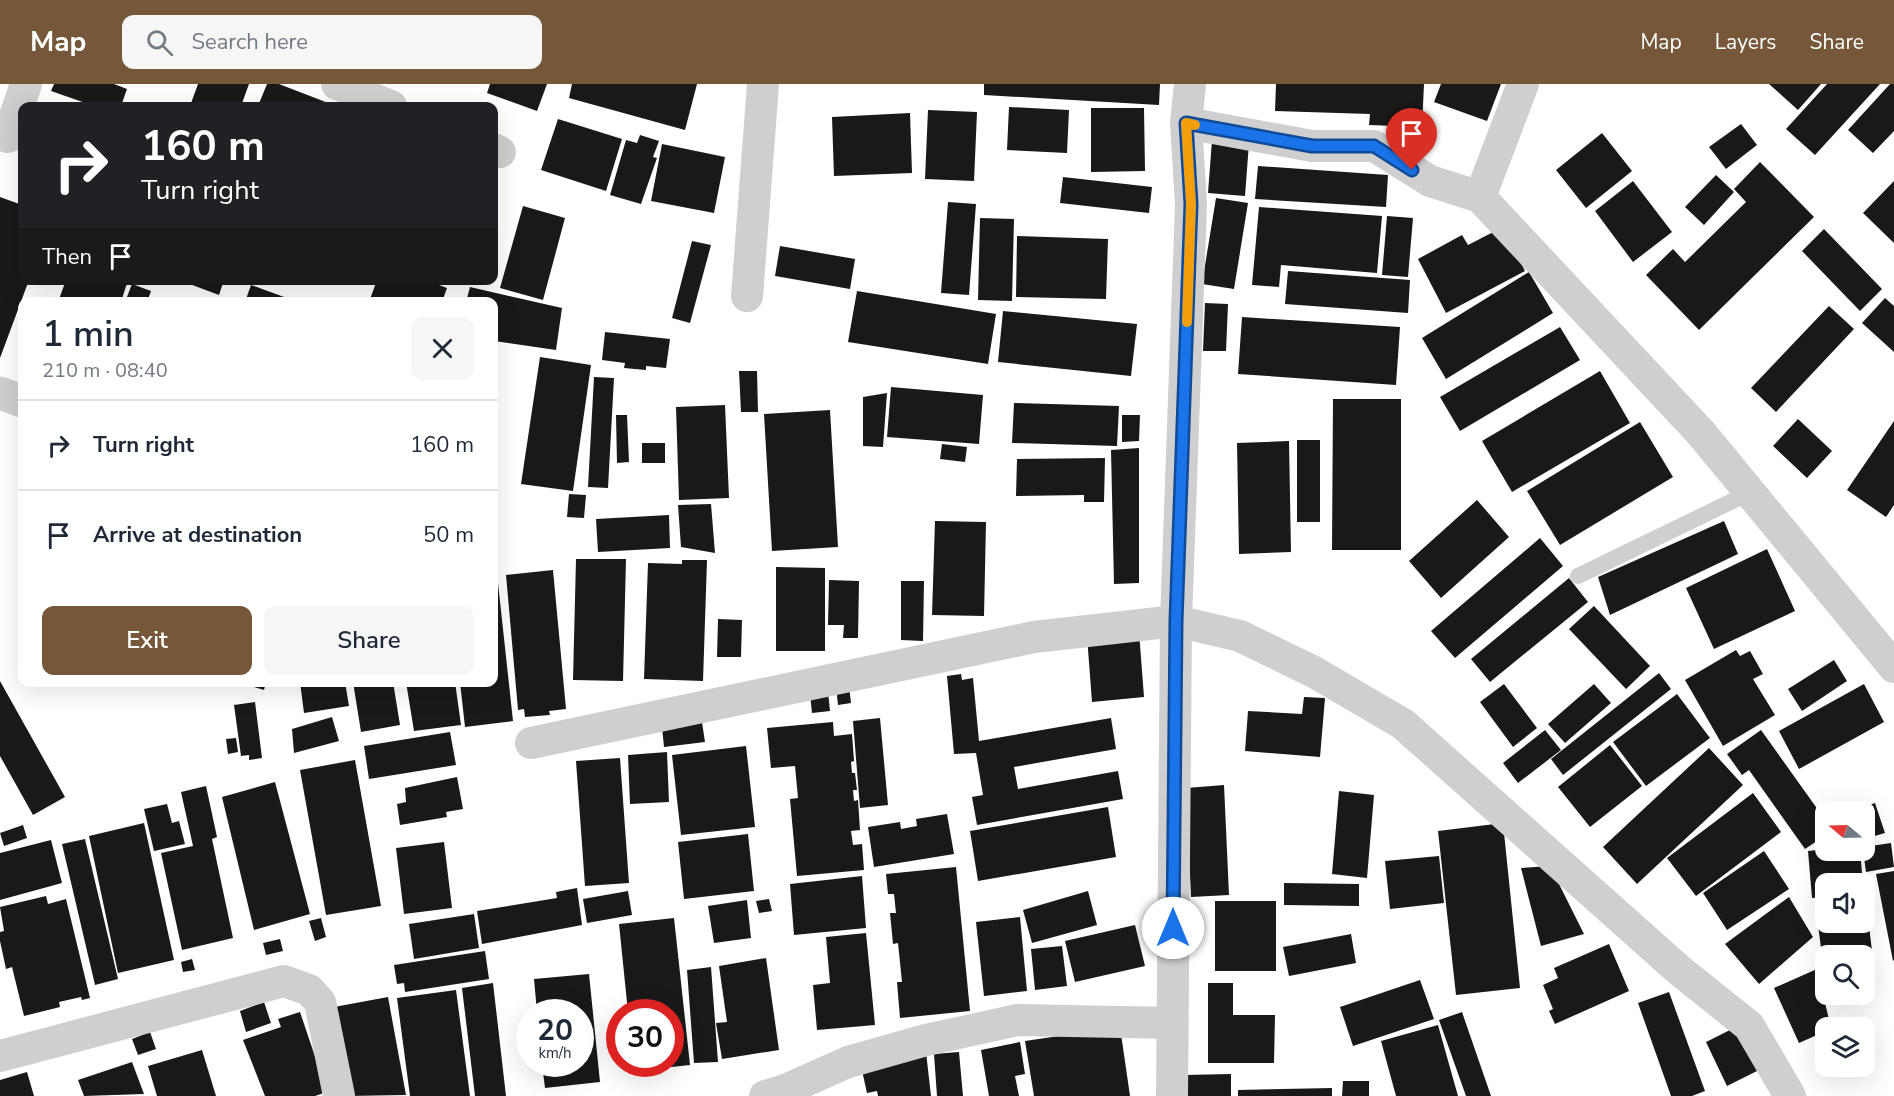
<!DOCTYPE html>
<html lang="en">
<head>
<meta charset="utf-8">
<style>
  body { margin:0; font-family:"Nunito Sans",sans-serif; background:#f6f6f7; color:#1f2937; height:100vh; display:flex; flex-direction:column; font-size:22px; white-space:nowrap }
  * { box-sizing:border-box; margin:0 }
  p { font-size:20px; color:#747a83 }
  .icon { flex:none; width:33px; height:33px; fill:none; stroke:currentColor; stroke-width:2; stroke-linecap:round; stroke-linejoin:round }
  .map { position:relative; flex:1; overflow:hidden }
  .panel { position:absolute; left:18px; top:213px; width:480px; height:390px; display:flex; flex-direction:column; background:#fff; border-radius:12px; box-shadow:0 6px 24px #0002 }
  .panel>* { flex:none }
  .guide { position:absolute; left:18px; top:18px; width:480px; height:183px; border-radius:12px; box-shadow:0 6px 24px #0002; background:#202124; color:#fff; overflow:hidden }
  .needle { width:39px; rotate:289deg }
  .buttons { position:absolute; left:1815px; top:717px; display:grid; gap:12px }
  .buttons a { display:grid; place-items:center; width:60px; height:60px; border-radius:12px; background:#fff; box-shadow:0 6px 24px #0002; font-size:30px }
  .speed { position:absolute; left:516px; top:915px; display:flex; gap:12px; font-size:30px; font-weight:700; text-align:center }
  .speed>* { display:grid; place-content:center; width:78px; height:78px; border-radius:50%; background:#fff; box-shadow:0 6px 24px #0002; line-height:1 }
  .speed small { font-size:15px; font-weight:400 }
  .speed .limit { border:9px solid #d22; background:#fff; color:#111 }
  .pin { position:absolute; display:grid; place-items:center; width:51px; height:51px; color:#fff; margin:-62px -26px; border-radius:50% 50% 50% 0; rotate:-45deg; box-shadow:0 0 6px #0007 }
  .pin .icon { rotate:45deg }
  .me { position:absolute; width:66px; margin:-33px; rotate:0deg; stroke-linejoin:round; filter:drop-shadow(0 0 4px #0008) }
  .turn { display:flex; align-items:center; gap:21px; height:126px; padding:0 24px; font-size:27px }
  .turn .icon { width:78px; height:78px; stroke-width:2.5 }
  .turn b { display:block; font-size:42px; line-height:51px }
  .then { display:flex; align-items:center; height:57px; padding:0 24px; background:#0003; gap:12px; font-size:22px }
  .round { display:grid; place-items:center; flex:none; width:63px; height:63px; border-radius:12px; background:#f6f6f7 }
  .summary { display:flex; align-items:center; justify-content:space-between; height:102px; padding:0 24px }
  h1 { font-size:36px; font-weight:600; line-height:45px }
  .cta { display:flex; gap:12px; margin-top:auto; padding:12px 24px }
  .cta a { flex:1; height:69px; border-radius:12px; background:#765739; color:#fff; font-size:24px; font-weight:600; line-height:69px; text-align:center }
  .cta a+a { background:#f6f6f7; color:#1f2937 }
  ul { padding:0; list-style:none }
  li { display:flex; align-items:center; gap:18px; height:90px; padding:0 24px; border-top:2px solid #e0e1e3 }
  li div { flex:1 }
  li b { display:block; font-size:22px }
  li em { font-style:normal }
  header { display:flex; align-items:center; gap:36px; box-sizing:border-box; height:84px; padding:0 30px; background:#765739; color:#fff }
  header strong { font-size:28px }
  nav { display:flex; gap:33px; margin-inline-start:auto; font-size:21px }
  .search { width:420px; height:54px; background:#f6f6f7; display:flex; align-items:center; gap:15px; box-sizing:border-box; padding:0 21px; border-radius:12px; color:#747a83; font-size:22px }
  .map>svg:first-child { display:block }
</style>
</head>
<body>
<header>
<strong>Map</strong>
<div class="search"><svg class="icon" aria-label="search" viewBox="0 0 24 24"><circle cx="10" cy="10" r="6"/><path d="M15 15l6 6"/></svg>Search here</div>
<nav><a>Map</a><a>Layers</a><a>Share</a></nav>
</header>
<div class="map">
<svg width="1894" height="1012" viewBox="0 0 1894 1012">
  <rect width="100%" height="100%" fill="#fff"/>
  <!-- building -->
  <path fill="#191919" d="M 54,0 L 114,0 L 127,5 L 121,22 L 94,22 L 51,7 Z
    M 198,0 L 249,0 L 241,22 L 190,22 Z
    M 267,0 L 279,0 L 336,22 L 258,22 Z
    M 490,0 L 547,0 L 537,27 L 487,9 Z
    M 572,0 L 697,0 L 685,46 L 569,14 Z
    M 984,0 L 1160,0 L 1159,21 L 984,11 Z
    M 1276,0 L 1424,0 L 1422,43 L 1369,41 L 1370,30 L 1275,27 Z
    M 1441,0 L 1501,0 L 1487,37 L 1434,18 Z
    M 1769,0 L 1821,0 L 1798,26 Z
    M 1827,0 L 1880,0 L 1815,71 L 1786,45 Z
    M 1890,0 L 1894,0 L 1894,47 L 1873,69 L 1848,46 Z
    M 1009,23 L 1069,26 L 1067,69 L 1007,66 Z
    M 1091,24 L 1144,24 L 1145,87 L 1091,88 Z
    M 928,26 L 977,28 L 974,97 L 925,95 Z
    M 910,29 L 912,89 L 834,92 L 832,33 Z
    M 558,35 L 622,55 L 606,107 L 541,86 Z
    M 1741,40 L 1757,61 L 1726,85 L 1709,63 Z
    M 1602,49 L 1632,87 L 1586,124 L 1556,86 Z
    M 640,51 L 659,57 L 653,73 L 657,74 L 641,120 L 610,111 L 626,56 L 637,59 Z
    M 1212,56 L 1249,59 L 1245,112 L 1208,109 Z
    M 662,60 L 725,73 L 714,129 L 651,117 Z
    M 1760,78 L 1814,133 L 1699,246 L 1646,191 L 1673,165 L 1685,178 L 1746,118 L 1734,105 Z
    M 1258,82 L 1388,91 L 1386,123 L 1255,115 Z
    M 1716,91 L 1734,108 L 1704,141 L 1685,123 Z
    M 1063,93 L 1152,103 L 1149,129 L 1060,119 Z
    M 1633,97 L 1672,148 L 1633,178 L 1595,127 Z
    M 1894,97 L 1894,159 L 1863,129 Z
    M 0,113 L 22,121 L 22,196 L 29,196 L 0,274 Z
    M 1216,114 L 1248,119 L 1234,205 L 1202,200 Z
    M 948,118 L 976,120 L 969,211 L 941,209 Z
    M 523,122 L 565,134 L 543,216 L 500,204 Z
    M 1259,123 L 1382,132 L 1377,189 L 1281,181 L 1279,203 L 1252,201 Z
    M 1387,132 L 1413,134 L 1408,193 L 1382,191 Z
    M 980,134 L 1014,135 L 1012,217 L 978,216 Z
    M 1503,143 L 1525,187 L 1446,229 L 1418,175 L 1462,151 L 1468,161 Z
    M 1824,145 L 1882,205 L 1860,227 L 1802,167 Z
    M 1017,152 L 1108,155 L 1106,215 L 1016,213 Z
    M 692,157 L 711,161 L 690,239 L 672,234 Z
    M 780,162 L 855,175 L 850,205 L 775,192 Z
    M 1288,187 L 1410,196 L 1408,229 L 1285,220 Z
    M 1529,188 L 1553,229 L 1446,295 L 1422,254 Z
    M 66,196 L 128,196 L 121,218 L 58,218 Z
    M 179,196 L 224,196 L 219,211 Z
    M 377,196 L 426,196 L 447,204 L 442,218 L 369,218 Z
    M 132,200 L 151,207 L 147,218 L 125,218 Z
    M 251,201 L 295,217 L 295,218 L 245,218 Z
    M 470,203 L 562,224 L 556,266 L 494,257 L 494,218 L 466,218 Z
    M 857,207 L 996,230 L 988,280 L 848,258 Z
    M 1885,214 L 1894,222 L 1894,268 L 1862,239 Z
    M 1205,219 L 1228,220 L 1226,267 L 1203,267 Z
    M 1829,222 L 1854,245 L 1776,328 L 1751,304 Z
    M 1003,227 L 1137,240 L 1131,292 L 998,278 Z
    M 1242,233 L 1400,243 L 1396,301 L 1238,290 Z
    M 1560,243 L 1580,276 L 1460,347 L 1440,313 Z
    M 605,248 L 670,255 L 666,284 L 646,282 L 646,286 L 624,284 L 625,279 L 602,276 Z
    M 540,273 L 591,281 L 573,407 L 521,400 Z
    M 739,287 L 757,287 L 758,328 L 741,328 Z
    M 1600,287 L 1630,339 L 1512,408 L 1482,357 Z
    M 594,293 L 614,294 L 608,404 L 588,403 Z
    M 891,303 L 983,311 L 979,360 L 887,353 Z
    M 887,309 L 883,363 L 863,362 L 863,313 Z
    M 1333,315 L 1401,315 L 1401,466 L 1332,466 Z
    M 1014,319 L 1119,322 L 1117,362 L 1012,359 Z
    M 725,321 L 729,414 L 679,416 L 676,323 Z
    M 830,326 L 838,463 L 772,467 L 764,330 Z
    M 616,331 L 627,331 L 629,378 L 617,379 Z
    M 1122,331 L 1140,331 L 1139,357 L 1122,358 Z
    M 1798,335 L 1832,367 L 1807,394 L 1773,362 Z
    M 1894,337 L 1894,421 L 1886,433 L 1847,406 Z
    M 1640,338 L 1673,393 L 1560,461 L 1527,407 Z
    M 1297,356 L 1320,356 L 1320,438 L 1297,438 Z
    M 1289,357 L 1291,468 L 1239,470 L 1237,359 Z
    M 642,359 L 665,359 L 665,379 L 642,379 Z
    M 942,360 L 967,363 L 965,378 L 940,375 Z
    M 1139,364 L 1139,499 L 1114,500 L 1111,366 Z
    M 1105,374 L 1104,418 L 1084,418 L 1084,411 L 1016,412 L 1017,375 Z
    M 569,410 L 586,411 L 584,434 L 567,433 Z
    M 1477,416 L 1509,453 L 1441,514 L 1409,477 Z
    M 711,420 L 715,469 L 681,463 L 678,421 Z
    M 669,431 L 670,464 L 598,468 L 596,435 Z
    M 935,437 L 986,438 L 984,532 L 932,531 Z
    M 1724,437 L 1738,470 L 1610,531 L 1598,493 Z
    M 1540,454 L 1563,482 L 1455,574 L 1431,547 Z
    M 1767,465 L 1795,527 L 1714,565 L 1686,504 Z
    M 576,475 L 626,475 L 623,597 L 573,596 Z
    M 682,476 L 707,476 L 703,597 L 644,595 L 648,479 L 682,480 Z
    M 776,483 L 825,484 L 825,567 L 776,567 Z
    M 553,486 L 566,625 L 549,627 L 550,631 L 525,633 L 524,625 L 518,626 L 506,491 Z
    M 494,490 L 497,490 L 513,637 L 465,643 L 460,598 L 494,598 Z
    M 1569,494 L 1588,518 L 1490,598 L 1471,575 Z
    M 829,496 L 859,497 L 858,554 L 843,554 L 844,541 L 828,541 Z
    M 901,497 L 924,497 L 923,557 L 901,556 Z
    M 1594,522 L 1650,582 L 1626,605 L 1569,545 Z
    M 718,535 L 742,536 L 741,573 L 717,573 Z
    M 1139,548 L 1144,613 L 1092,618 L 1087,552 Z
    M 1736,566 L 1740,572 L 1750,567 L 1763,590 L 1753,595 L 1775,631 L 1723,662 L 1685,596 Z
    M 1834,576 L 1847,597 L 1802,627 L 1788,605 Z
    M 1659,589 L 1671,605 L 1563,691 L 1551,675 Z
    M 961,590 L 962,596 L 973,594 L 979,657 L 1111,634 L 1116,665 L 1014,683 L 1018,705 L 1118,687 L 1123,715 L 977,741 L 972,713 L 983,711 L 976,669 L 954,670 L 947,592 Z
    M 0,597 L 65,713 L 33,731 L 0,672 Z
    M 238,598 L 266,598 L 264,606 Z
    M 300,598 L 345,598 L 349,622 L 304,629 Z
    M 353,598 L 393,598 L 400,641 L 361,648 Z
    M 406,598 L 455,598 L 461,641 L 414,647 Z
    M 1504,600 L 1537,644 L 1513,663 L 1480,618 Z
    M 1594,600 L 1611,619 L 1565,659 L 1548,640 Z
    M 1864,600 L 1884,638 L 1799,685 L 1779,647 Z
    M 849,602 L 851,619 L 838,621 L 836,603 Z
    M 828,608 L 830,627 L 812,629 L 810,610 Z
    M 1677,610 L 1710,654 L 1646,702 L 1613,658 Z
    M 1304,613 L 1325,614 L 1320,673 L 1245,667 L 1248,627 L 1302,630 Z
    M 255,618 L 262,674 L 249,676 L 249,671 L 241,672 L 234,621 Z
    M 332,633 L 339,657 L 294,669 L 292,645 Z
    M 880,634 L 888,721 L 860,724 L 853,637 Z
    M 702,638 L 705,658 L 664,663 L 662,643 Z
    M 833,638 L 834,652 L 852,650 L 854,677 L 851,678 L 852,689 L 855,689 L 857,706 L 853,706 L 854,717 L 858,716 L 860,746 L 851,747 L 853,761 L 862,760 L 864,786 L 797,792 L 790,715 L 798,714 L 795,682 L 771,684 L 767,644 Z
    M 1545,646 L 1561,666 L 1518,699 L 1503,679 Z
    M 1761,646 L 1826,737 L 1826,751 L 1805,765 L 1749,686 L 1742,691 L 1727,670 Z
    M 450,648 L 456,681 L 369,695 L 364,662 Z
    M 236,654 L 238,668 L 228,670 L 226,655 Z
    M 1610,661 L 1642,702 L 1590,743 L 1558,703 Z
    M 746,662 L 755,743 L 681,751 L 672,671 Z
    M 1709,664 L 1743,701 L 1637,800 L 1603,763 Z
    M 667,668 L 669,718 L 630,720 L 628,671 Z
    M 620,674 L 629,799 L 585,802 L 576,677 Z
    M 355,676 L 381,822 L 326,831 L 300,686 Z
    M 457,693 L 463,725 L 446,728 L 447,733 L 400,741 L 397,720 L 406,718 L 405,704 Z
    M 275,698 L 310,830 L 254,846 L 222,713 Z
    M 1224,701 L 1229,811 L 1191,813 L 1186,704 Z
    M 206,702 L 217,753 L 212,755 L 233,854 L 182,866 L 161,769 L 193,762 L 181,708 Z
    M 1339,707 L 1374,711 L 1367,794 L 1332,790 Z
    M 1753,709 L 1781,748 L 1696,812 L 1667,774 Z
    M 1875,719 L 1885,749 L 1864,755 L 1864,728 L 1852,727 Z
    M 167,720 L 172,739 L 179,737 L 185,760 L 154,767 L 144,725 Z
    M 1108,723 L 1116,773 L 978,797 L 970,747 Z
    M 947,730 L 954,770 L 874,783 L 868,743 L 900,738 L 901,745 L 917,742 L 916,735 Z
    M 144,739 L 174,876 L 118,889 L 89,752 Z
    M 1503,739 L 1520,904 L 1456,911 L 1438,747 Z
    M 23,741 L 27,754 L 4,762 L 0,749 Z
    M 748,750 L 754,807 L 684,815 L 678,758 Z
    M 85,755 L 118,895 L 95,901 L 62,760 Z
    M 51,756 L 62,799 L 0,816 L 0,769 Z
    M 444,758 L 452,824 L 404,830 L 396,764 Z
    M 1891,759 L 1894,783 L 1866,788 L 1863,766 L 1864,763 Z
    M 1826,765 L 1860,766 L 1863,800 L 1826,800 L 1826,813 L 1812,814 L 1808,767 Z
    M 1764,767 L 1789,805 L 1727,846 L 1703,809 Z
    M 1439,772 L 1444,819 L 1390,825 L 1385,777 Z
    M 1550,782 L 1584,850 L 1541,862 L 1521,784 Z
    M 956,783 L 970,927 L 900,934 L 897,898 L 902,898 L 898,859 L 893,860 L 890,829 L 896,829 L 894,810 L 888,810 L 886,790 Z
    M 1894,787 L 1894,876 L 1893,877 L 1876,790 Z
    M 862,792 L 866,844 L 794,851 L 790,800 Z
    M 1284,799 L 1359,800 L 1359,822 L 1284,821 Z
    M 577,804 L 582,841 L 482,860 L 477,827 L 557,814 L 556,808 Z
    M 628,807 L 632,831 L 587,839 L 583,815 Z
    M 1088,807 L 1097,841 L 1032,859 L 1023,826 Z
    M 46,812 L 48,820 L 66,815 L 90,914 L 82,916 L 81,913 L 59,918 L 60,923 L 24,932 L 12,883 L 6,885 L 0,857 L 0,848 L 4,847 L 0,823 Z
    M 1789,813 L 1813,853 L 1759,900 L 1725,860 Z
    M 769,815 L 772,827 L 759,829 L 756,817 Z
    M 747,816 L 751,854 L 714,859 L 708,822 Z
    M 1215,817 L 1276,817 L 1276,887 L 1215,887 Z
    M 1826,817 L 1826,838 L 1864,838 L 1866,818 L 1875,891 L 1864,892 L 1864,872 L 1826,872 L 1824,887 L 1815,818 Z
    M 474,830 L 479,864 L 414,875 L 409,840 Z
    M 1020,833 L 1027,907 L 984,912 L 976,838 Z
    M 321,834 L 326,853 L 315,857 L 309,837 Z
    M 674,834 L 690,981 L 634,987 L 633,980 L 670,980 L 670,928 L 628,928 L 619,840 Z
    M 1135,841 L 1145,882 L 1075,898 L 1065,857 Z
    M 866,849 L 875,941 L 817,946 L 813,901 L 830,899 L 826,853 Z
    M 1351,850 L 1356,879 L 1289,892 L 1283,863 Z
    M 280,855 L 283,867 L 266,871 L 263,859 Z
    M 1609,860 L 1629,907 L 1555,940 L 1549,927 L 1553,925 L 1543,901 L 1558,894 L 1554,884 Z
    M 1062,862 L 1067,902 L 1035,906 L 1031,865 Z
    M 485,867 L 489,895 L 405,908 L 404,899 L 397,900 L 394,881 Z
    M 766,874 L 779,966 L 722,975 L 716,939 L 727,938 L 719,882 Z
    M 192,875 L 195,886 L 183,888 L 181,878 Z
    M 711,883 L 718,978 L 694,979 L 687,886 Z
    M 1817,885 L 1831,944 L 1826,944 L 1826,947 L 1799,959 L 1774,904 Z
    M 589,890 L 600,998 L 545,1004 L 542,980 L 580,980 L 580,928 L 537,928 L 534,895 Z
    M 1420,896 L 1434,935 L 1353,962 L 1340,923 Z
    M 493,899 L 506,1012 L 475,1012 L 462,904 Z
    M 1208,899 L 1233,899 L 1233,931 L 1275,931 L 1274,979 L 1208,979 Z
    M 456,906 L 470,1012 L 410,1012 L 397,914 Z
    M 1669,908 L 1705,1007 L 1692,1012 L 1671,1012 L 1638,919 Z
    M 388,913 L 406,1011 L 350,1012 L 334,923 Z
    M 264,918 L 271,939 L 246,948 L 240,927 Z
    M 300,928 L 327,1008 L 315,1012 L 265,1012 L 243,956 L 281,943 L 278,935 Z
    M 1462,928 L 1491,1012 L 1466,1012 L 1439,936 Z
    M 1438,941 L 1458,1012 L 1396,1012 L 1381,957 Z
    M 1740,941 L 1761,985 L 1727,1002 L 1706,958 Z
    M 1120,943 L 1130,1012 L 1034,1012 L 1025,957 Z
    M 150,948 L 156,965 L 138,971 L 132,955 Z
    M 1020,958 L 1025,990 L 1015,992 L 1019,1012 L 989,1012 L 981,966 Z
    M 202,966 L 216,1012 L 157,1012 L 148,982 Z
    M 926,968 L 931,1012 L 878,1012 L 877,1007 L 867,1009 L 861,982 Z
    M 959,968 L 963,1012 L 937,1012 L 934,970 Z
    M 132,978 L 144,1010 L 84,1012 L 78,996 Z
    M 27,988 L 34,1012 L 0,1012 L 0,996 Z
    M 1231,990 L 1231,1012 L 1184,1012 L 1184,991 Z
    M 1343,997 L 1369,997 L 1369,1012 L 1342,1012 Z
    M 1332,1004 L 1332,1012 L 1238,1012 L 1238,1006 Z"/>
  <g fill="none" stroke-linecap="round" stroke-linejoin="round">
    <!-- service -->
    <path stroke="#cfcfcf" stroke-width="16" d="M 1578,492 L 1751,408"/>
    <!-- minor -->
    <path stroke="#cfcfcf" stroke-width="32" d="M 337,0 L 391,22
      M 1186,39 L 1312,62 L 1374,62 L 1430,97 L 1480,113 L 1701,349 L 1894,583
      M 8,53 L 26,0
      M 494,65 L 500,68
      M 1480,113 L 1523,0
      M 747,212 L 763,0
      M 531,659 L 1034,553 L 1176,537 L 1240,552 L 1314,588 L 1403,640 L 1679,886 L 1749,942 L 1790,1012
      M 0,972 L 284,897 L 309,906 L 320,918 L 339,1012
      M 765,1012 L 785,1006 L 848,978 L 926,956 L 1018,936 L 1173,939
      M 1172,1012 L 1176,537 L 1191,120 L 1186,39 L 1190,0"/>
    <!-- tertiary -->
    <path stroke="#cfcfcf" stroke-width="33" d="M 0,309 L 22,317"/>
  </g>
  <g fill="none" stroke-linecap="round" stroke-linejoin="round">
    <!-- route casing -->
    <g stroke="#114b97" stroke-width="15">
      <path id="route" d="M 1173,844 L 1176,537 L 1191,120 L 1186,39 L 1312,62 L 1374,62 L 1412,86"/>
    </g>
    <!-- route -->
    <use href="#route" stroke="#1a73e8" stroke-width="10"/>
    <!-- slow -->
    <path stroke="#f59e0b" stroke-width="10" d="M 1187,238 L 1191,120 L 1186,39 L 1195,41"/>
  </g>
</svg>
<div class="buttons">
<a><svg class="needle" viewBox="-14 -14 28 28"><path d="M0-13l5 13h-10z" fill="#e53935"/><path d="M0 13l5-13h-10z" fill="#747a83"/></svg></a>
<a><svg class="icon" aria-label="sound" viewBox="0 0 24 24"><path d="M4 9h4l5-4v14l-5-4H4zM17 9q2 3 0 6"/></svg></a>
<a><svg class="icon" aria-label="search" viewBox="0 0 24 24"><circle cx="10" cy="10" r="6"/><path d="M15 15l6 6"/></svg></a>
<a><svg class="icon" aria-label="layers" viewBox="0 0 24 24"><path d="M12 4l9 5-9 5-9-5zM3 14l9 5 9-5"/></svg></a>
</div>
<div class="speed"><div>20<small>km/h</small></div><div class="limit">30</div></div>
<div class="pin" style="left:1412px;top:86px;background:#d93025"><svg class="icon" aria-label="arrive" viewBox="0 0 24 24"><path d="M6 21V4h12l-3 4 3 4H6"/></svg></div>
<svg class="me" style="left:1173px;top:844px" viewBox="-20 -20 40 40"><circle r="19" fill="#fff"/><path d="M0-13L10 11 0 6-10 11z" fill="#1a73e8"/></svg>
<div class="guide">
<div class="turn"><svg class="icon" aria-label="right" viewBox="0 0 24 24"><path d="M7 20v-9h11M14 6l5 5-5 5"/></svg><div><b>160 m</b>Turn right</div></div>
<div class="then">Then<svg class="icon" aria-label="arrive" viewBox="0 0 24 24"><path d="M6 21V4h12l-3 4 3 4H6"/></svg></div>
</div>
<section class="panel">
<div class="summary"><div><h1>1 min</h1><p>210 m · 08:40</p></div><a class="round"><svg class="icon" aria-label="close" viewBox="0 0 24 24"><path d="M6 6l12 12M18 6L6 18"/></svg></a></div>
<ul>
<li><svg class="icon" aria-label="right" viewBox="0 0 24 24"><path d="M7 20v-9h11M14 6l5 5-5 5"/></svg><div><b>Turn right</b></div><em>160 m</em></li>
<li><svg class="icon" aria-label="arrive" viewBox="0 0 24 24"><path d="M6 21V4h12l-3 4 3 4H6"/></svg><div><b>Arrive at destination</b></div><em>50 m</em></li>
</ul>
<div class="cta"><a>Exit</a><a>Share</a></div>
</section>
</div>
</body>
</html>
